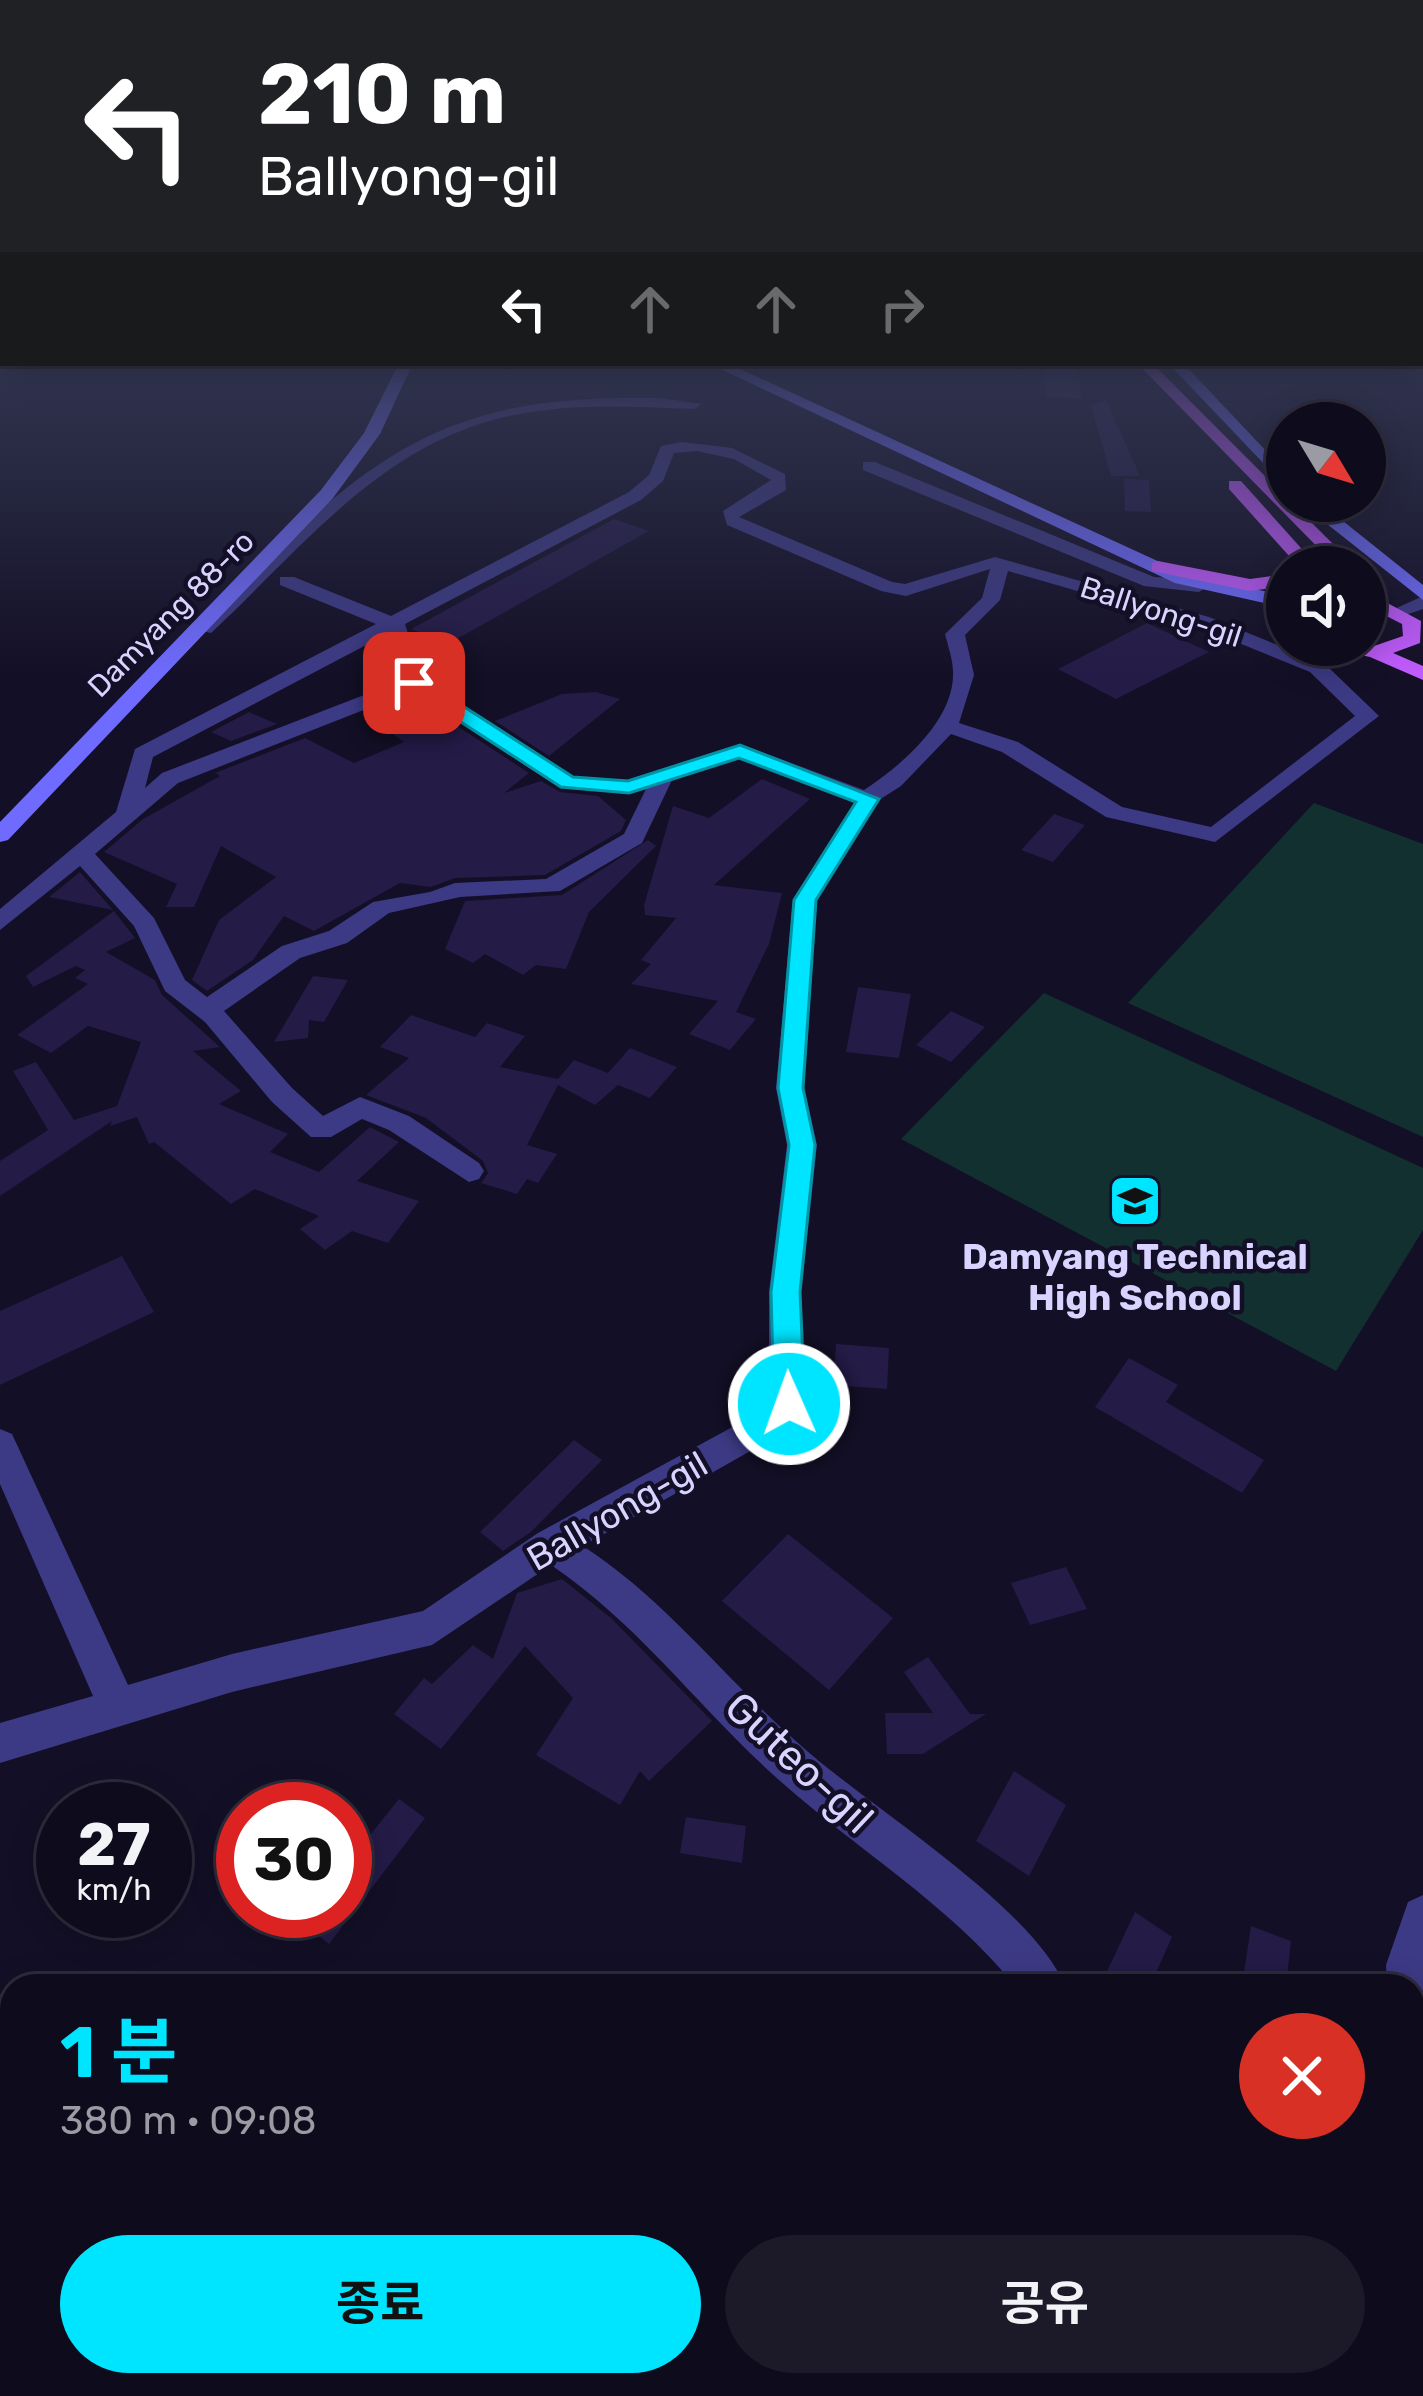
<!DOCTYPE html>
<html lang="ko">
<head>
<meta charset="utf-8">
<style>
  body { margin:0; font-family:Rubik,"Noto Sans KR",sans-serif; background:#1c1929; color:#f1f3f6; height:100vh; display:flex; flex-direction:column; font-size:45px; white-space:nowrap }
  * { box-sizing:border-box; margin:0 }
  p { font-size:39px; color:#9b9ba3 }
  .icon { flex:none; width:66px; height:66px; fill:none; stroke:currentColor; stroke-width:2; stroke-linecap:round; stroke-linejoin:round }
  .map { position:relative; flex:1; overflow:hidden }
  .sheet { position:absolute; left:0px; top:1974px; width:1425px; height:423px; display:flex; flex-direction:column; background:#0e0b1c; border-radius:36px 36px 0 0; box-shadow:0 6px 30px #0003,0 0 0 3px #2e2b3b }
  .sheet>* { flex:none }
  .hud { position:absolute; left:0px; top:0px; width:1425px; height:366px; box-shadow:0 6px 30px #0003,0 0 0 3px #2e2b3b; background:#202124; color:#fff; overflow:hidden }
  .needle { width:78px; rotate:128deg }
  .controls { position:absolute; left:1266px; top:402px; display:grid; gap:24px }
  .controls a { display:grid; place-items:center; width:120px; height:120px; border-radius:50%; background:#0e0b1c; box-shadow:0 6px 30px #0003,0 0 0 3px #2e2b3b; font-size:60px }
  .speed { position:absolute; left:36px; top:1782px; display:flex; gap:24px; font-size:60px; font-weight:700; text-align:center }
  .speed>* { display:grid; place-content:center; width:156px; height:156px; border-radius:50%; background:#0e0b1c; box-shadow:0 6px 30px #0003,0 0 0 3px #2e2b3b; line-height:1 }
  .speed small { font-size:30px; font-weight:400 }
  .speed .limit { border:18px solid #d22; background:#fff; color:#111 }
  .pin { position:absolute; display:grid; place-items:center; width:102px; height:102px; color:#fff; margin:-51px; border-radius:24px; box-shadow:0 6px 18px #0006 }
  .me { position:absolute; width:132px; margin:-66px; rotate:358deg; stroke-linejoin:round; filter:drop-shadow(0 0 9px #0008) }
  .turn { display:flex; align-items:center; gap:42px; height:252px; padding:0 60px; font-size:54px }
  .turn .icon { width:156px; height:156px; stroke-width:2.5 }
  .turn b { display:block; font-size:84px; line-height:102px }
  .lanes { display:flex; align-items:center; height:114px; padding:0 60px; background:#0003; justify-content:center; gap:60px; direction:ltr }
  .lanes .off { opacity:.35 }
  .round { display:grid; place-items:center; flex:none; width:126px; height:126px; border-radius:63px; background:#1c1929 }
  .summary { display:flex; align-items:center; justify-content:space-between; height:204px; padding:0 60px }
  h1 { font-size:72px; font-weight:700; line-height:90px; color:#00e5ff }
  .button { display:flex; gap:24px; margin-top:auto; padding:24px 60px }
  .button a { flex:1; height:138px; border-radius:72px; background:#00e5ff; color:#111; font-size:48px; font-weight:700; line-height:138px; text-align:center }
  .button a+a { background:#1c1929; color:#f1f3f6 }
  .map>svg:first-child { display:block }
</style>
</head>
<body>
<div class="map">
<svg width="1423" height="2396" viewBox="0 0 1423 2396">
  <rect width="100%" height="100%" fill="#130f26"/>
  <!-- green -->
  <path fill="#12302f" d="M 1314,803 L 1423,844 L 1423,1137 L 1128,1003 Z
    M 1044,993 L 1423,1168 L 1423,1230 L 1336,1371 L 901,1139 Z"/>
  <!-- building -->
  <path fill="#241b47" d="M 1050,363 L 1076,363 L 1082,399 L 1047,397 L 1044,376 Z
    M 1106,400 L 1140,476 L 1111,476 L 1091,406 Z
    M 1124,479 L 1149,480 L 1151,512 L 1125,511 Z
    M 614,519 L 649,531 L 448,644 L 411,629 Z
    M 1147,623 L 1209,652 L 1116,699 L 1058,669 Z
    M 596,692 L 620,699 L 549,756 L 495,721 L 562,694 Z
    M 411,696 L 529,773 L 504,793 L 541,781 L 560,792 L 598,796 L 626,820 L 621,831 L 545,875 L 455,878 L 431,887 L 400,883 L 314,931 L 284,916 L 253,960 L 207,991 L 192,980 L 219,920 L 276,877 L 221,846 L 194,907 L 166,907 L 177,884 L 104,852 L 143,819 L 220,776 L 215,773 L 305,738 L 354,763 L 404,742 L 365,714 Z
    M 249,712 L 277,724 L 231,741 L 211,732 Z
    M 762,779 L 810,799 L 714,885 L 782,893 L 769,944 L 736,1012 L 756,1019 L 730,1050 L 689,1034 L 718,1001 L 631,984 L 651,964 L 641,960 L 676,918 L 645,915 L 644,905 L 673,806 L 709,818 Z
    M 1054,814 L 1085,825 L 1053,862 L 1021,850 Z
    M 648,840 L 656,846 L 589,912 L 566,969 L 536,965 L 523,975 L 485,954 L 473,963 L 445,949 L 465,901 L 562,895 Z
    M 80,872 L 113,910 L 49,897 Z
    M 114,911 L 135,938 L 106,952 L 155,980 L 162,995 L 220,1047 L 193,1051 L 241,1091 L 219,1104 L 288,1134 L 270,1152 L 319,1172 L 370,1127 L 399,1142 L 357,1181 L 419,1201 L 388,1243 L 352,1231 L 325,1250 L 300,1229 L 319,1216 L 255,1189 L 231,1204 L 154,1142 L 149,1144 L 137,1117 L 110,1126 L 112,1121 L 0,1196 L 0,1161 L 48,1130 L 13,1071 L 36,1062 L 74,1120 L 117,1106 L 141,1042 L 88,1026 L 51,1053 L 17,1035 L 88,984 L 75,978 L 85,970 L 76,966 L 33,987 L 26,976 Z
    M 313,976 L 348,980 L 324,1022 L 309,1020 L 308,1038 L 274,1042 Z
    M 858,987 L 911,994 L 899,1058 L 846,1052 Z
    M 951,1011 L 985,1027 L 951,1062 L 916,1045 Z
    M 411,1015 L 475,1037 L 487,1023 L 525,1036 L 500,1067 L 558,1079 L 574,1060 L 608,1073 L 630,1048 L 677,1067 L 650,1098 L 618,1085 L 595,1105 L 558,1085 L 527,1145 L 557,1154 L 538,1183 L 527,1179 L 517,1194 L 481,1183 L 488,1173 L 483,1161 L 426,1118 L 366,1095 L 409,1058 L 380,1047 Z
    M 122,1256 L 154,1312 L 0,1385 L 0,1311 Z
    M 836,1344 L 889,1348 L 887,1389 L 833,1385 Z
    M 1129,1358 L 1178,1385 L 1166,1402 L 1264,1460 L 1242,1493 L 1095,1407 Z
    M 574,1440 L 602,1460 L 531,1532 L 503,1551 L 480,1532 Z
    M 788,1534 L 893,1618 L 829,1690 L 722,1601 Z
    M 1066,1567 L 1087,1609 L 1030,1625 L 1011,1583 Z
    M 562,1579 L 611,1618 L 712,1721 L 649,1781 L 640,1771 L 620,1805 L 536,1755 L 573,1698 L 525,1646 L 441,1749 L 394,1714 L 424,1678 L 432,1684 L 473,1645 L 493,1659 L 517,1593 Z
    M 928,1657 L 970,1714 L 986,1714 L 923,1754 L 887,1754 L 885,1713 L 933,1713 L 904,1672 Z
    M 1014,1771 L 1066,1805 L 1029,1876 L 976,1841 Z
    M 399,1799 L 425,1818 L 329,1944 L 288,1911 L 345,1911 L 345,1866 Z
    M 686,1817 L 746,1826 L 742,1863 L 680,1853 Z
    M 1135,1912 L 1172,1937 L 1150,1986 L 1100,1986 Z
    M 1251,1926 L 1291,1941 L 1286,1986 L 1242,1986 Z"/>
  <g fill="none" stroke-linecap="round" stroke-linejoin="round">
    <!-- street -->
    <path fill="#3d3a85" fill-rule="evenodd" d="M 660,398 L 702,404 L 694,409 C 628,406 558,402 493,420 C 375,452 297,553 211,633 L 194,629 C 218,602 248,578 274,552 C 402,428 482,395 660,398 Z
      M 682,442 L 732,448 L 785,474 L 786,490 L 739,517 L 892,582 L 905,584 L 995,557 L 1209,617 L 1307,657 L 1310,647 L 1324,647 L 1327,666 L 1379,716 L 1215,842 L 1106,817 L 1002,752 L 951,734 L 901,786 L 879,800 L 817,900 L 804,1088 L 817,1145 L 801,1292 L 803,1414 L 798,1424 L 583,1546 C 669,1602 730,1685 807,1751 C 875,1810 1033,1908 1065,1986 L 1015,1986 C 950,1905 856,1849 779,1780 C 699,1709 642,1627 551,1565 L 432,1645 L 232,1692 L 0,1763 L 0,1723 L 93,1696 L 0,1484 L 0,1429 L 12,1434 L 128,1685 L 232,1654 L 423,1611 L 538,1533 L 769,1407 L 769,1292 L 787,1145 L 776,1088 L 793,900 L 855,802 L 739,758 L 672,780 L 642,843 L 560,891 L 460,897 L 389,913 L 347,943 L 300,958 L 224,1011 L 292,1088 L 323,1116 L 360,1097 L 409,1116 L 479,1163 L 484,1171 L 479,1179 L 469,1182 L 389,1130 L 362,1119 L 331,1137 L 311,1137 L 272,1102 L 205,1022 L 165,991 L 134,926 L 80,866 L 0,930 L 0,909 L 116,812 L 135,749 L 376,624 L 280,585 L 280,577 L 294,577 L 391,616 L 629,492 L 649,475 L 661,446 ZM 697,451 L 734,459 L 771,480 L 723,511 L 727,525 L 881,591 L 906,596 L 990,569 L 982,598 L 945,634 C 948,646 953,660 953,672 C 955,720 901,766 864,790 L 740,744 L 627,780 L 573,777 L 423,680 L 405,624 L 641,500 L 663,481 L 674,453 ZM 1008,571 L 1195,625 L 1310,672 L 1355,716 L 1211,827 L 1122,807 L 1018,742 L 959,723 L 974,675 L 965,635 L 1000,600 ZM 389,633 L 403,680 L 162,773 L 145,788 L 153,757 ZM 412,691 L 560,788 L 629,794 L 646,789 L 624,834 L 546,879 L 455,883 L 430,892 L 373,902 L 329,931 L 282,946 L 207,997 L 185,980 L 154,918 L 95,854 L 178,783 Z
      M 863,462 L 875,462 L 1154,577 L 1199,580 L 1208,586 L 1199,592 L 1144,586 L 863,470 Z
      M 1423,596 L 1423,609 L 1400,617 L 1390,611 Z
      M 1423,1895 L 1423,2087 L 1413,2083 L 1413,1986 L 1387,1986 L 1386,1965 L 1408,1902 Z
      M 1413,2206 L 1423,2211 L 1423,2264 L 1413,2259 Z"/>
    <!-- secondary -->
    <path fill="#6f6bff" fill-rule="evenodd" d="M 399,363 L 413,363 L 380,434 L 333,498 L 8,840 L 0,842 L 0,822 L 321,490 L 364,433 Z
      M 708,363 L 727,363 L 1188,575 L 1287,596 L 1287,608 L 1175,583 Z
      M 1168,363 L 1183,363 L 1287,473 L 1287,488 Z
      M 1298,501 L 1318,501 L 1423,585 L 1423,600 Z"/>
    <!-- primary -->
    <path fill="#c25bff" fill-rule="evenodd" d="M 1137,363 L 1152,363 L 1356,567 L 1337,567 Z
      M 1229,481 L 1241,481 L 1318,567 L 1299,567 L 1229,489 Z
      M 1158,561 L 1250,579 L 1287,574 L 1287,586 L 1250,591 L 1152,571 L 1152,563 Z
      M 1365,591 L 1421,621 L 1420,643 L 1393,653 L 1423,666 L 1423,680 L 1370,657 L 1314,645 L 1374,646 L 1403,636 L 1402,624 L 1365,605 Z
      M 1287,610 L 1287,624 L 1280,622 L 1277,616 Z"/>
  </g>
  <!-- sky -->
  <linearGradient id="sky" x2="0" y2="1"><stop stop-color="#0a0815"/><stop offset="0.51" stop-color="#333752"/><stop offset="1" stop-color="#333752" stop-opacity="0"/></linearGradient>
  <rect width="1423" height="678" fill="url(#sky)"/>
  <!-- route -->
  <path fill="#00e5ff" stroke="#0095a6" stroke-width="3" d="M 407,679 L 421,679 L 573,777 L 628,781 L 740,745 L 879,799 L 816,900 L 803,1088 L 815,1145 L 800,1292 L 805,1404 L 800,1413 L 778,1413 L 774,1404 L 771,1292 L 789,1145 L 778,1088 L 794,900 L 856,802 L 739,758 L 629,793 L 561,787 L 407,687 Z"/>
  <!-- icons -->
  <defs>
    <g id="school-square" transform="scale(2.7)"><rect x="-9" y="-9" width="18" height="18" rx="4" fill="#00e5ff" stroke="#130f26"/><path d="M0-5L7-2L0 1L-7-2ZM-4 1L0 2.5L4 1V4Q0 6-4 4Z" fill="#111"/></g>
  </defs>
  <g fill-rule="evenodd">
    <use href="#school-square" x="1135" y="1201"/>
  </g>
  <g text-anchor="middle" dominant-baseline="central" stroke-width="9" stroke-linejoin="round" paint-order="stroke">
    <!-- far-street labels -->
    <g font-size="30" fill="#d9d4ff" stroke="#130f26">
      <text transform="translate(1161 612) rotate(18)">Ballyong-gil</text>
      <text transform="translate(171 614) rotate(-45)">Damyang 88-ro</text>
    </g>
    <!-- poi labels -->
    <g font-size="36" font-weight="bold" fill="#d9d4ff" stroke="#130f26">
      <text x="1135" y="1256">Damyang Technical<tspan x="1135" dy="41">High School</tspan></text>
    </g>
    <!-- street labels -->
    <g font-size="36" fill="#d9d4ff" stroke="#130f26">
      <text transform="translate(617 1511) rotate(-30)">Ballyong-gil</text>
    </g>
    <!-- near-street labels -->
    <g font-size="42" fill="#d9d4ff" stroke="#130f26">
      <text transform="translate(799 1763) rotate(43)">Guteo-gil</text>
    </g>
  </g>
</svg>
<div class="controls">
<a><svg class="needle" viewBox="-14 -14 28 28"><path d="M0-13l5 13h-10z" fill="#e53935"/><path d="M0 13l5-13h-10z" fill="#9b9ba3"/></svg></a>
<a><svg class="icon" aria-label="sound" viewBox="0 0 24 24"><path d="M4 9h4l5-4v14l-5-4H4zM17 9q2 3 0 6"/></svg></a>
</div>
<div class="speed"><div>27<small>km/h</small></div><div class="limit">30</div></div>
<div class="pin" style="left:414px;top:683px;background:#d93025"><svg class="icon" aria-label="arrive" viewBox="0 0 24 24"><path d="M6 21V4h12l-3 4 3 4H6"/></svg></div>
<svg class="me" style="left:789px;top:1404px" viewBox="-20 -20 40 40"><circle r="17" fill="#00e5ff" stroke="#fff" stroke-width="3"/><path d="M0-11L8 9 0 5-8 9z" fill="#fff"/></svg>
<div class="hud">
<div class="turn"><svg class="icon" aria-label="left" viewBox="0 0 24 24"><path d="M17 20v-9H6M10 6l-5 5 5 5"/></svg><div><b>210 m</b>Ballyong-gil</div></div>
<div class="lanes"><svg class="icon" aria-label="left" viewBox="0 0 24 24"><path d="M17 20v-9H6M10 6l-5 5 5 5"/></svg><svg class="icon off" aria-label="ahead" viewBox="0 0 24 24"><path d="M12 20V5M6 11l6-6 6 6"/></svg><svg class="icon off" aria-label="ahead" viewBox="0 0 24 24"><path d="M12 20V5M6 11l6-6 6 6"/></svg><svg class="icon off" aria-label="right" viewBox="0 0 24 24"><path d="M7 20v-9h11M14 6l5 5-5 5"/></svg></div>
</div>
<section class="sheet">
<div class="summary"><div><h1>1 분</h1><p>380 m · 09:08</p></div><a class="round" style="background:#d93025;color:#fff"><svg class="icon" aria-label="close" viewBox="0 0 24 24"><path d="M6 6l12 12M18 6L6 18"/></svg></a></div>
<div class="button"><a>종료</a><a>공유</a></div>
</section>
</div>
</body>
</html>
